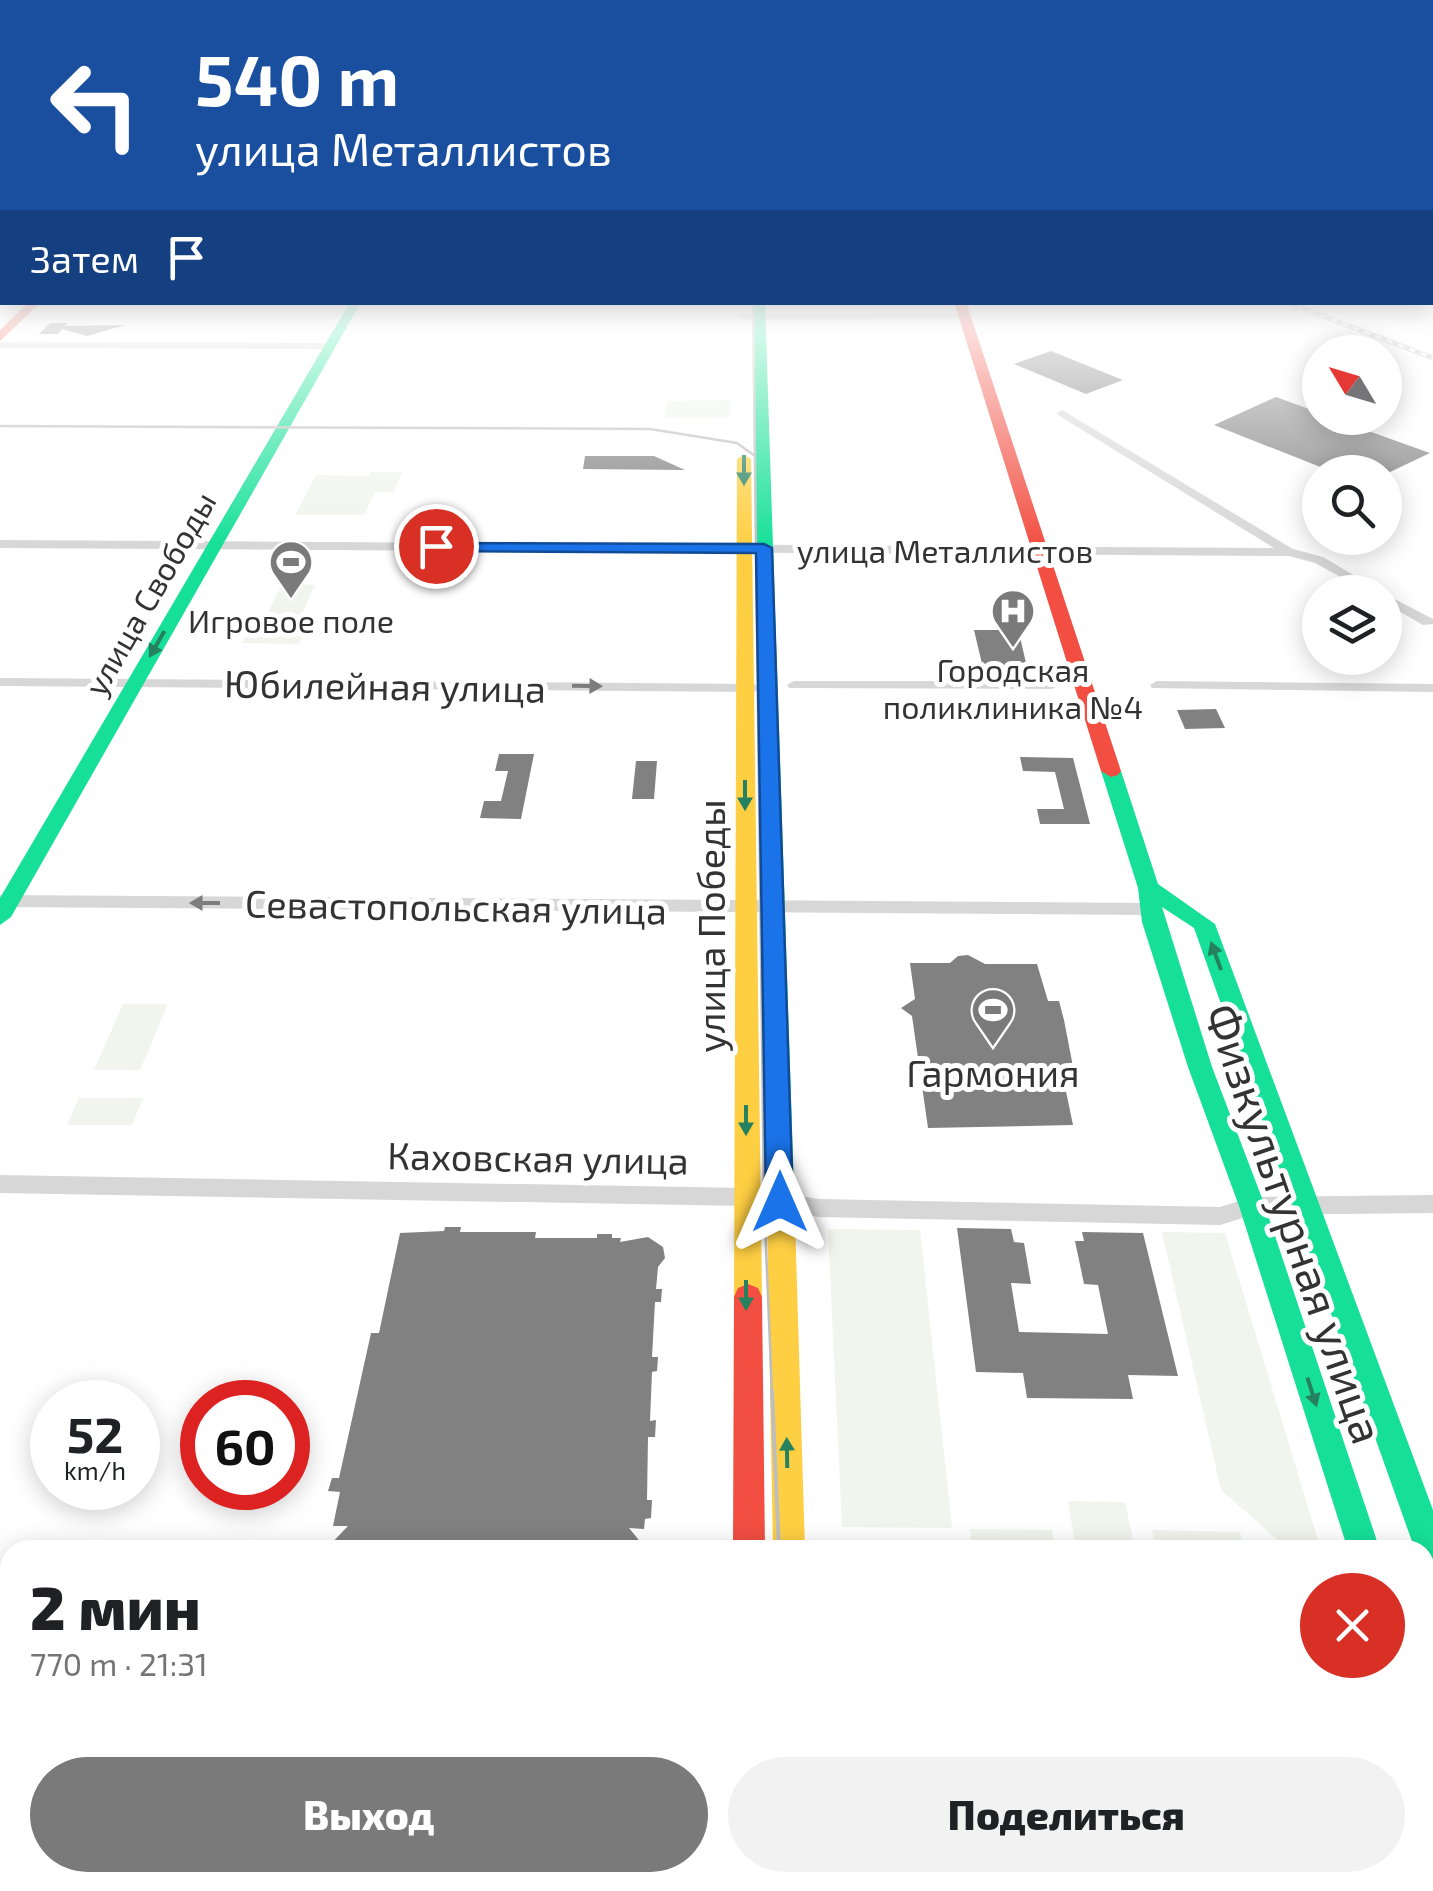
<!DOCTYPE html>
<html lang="ru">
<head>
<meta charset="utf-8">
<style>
  body { margin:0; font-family:"Exo 2",sans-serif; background:#f2f2f2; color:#202124; height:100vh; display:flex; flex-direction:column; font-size:38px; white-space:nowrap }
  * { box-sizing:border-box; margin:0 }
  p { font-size:32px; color:#757577 }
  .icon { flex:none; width:55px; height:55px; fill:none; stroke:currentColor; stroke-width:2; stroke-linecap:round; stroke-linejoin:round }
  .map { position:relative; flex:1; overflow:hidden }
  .details { position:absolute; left:0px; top:1540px; width:1435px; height:352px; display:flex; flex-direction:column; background:#fff; border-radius:30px 30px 0 0; box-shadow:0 5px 25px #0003 }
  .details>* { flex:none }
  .banner { position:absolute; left:0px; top:0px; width:1435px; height:305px; box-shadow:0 5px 25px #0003; background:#1a4fa0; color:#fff; overflow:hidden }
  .needle { width:65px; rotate:308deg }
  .tools { position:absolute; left:1302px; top:335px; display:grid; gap:20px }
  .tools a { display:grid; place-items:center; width:100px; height:100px; border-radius:50%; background:#fff; box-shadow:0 5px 25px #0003; font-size:50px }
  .speed { position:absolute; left:30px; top:1380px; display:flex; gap:20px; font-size:50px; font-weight:700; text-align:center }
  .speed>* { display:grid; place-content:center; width:130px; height:130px; border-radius:50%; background:#fff; box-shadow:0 5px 25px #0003; line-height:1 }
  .speed small { font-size:25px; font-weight:400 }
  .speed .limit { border:15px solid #d22; background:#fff; color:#111 }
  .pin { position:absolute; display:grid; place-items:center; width:85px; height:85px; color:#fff; margin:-42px; border:5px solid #fff; border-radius:50%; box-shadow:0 2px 10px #0007 }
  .me { position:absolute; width:110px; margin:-55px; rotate:0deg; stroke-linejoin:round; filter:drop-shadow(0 0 8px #0008) }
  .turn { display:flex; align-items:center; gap:35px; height:210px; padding:0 30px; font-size:45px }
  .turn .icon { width:130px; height:130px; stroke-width:2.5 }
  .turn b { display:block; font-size:70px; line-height:85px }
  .then { display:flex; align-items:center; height:95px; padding:0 30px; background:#0003; gap:20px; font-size:38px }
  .round { display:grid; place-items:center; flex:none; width:105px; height:105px; border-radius:52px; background:#f2f2f2 }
  .summary { display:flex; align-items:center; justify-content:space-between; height:170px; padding:0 30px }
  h1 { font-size:60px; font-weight:800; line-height:75px }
  .button { display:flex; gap:20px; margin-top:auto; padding:20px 30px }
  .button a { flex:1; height:115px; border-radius:60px; background:#7a7a7a; color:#fff; font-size:40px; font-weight:800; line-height:115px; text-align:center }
  .button a+a { background:#f2f2f2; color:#202124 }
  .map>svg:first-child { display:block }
</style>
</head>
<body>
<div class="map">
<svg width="1433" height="1891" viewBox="0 0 1433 1891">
  <rect width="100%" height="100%" fill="#fff"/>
  <!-- green -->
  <path fill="#f1f5ed" d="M 731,400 L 729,418 L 664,418 L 667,401 Z
    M 371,472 L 402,472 L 394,492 L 375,492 L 364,515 L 295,515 L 316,475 L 369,476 Z
    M 288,583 L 315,585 L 301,616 L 269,618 L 267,614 L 282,585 Z
    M 254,621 L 293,621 L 287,635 L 304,635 L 299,644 L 242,643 Z
    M 123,1004 L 168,1004 L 140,1070 L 94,1070 Z
    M 79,1098 L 143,1098 L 132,1125 L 67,1125 Z
    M 828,1229 L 920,1230 L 952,1528 L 842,1527 Z
    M 1162,1232 L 1225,1233 L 1321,1550 L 1289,1550 L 1221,1490 Z
    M 1068,1501 L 1125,1502 L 1135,1550 L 1076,1550 Z
    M 970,1529 L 1052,1530 L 1055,1550 L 1041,1550 L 1039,1545 L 972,1544 Z
    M 1152,1530 L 1240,1532 L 1245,1550 L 1156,1550 Z"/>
  <!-- building -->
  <path fill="#818181" d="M 50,323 L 68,323 L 65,326 L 125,325 L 87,336 L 62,329 L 58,334 L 39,334 Z
    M 1051,351 L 1123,380 L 1086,394 L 1014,364 Z
    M 1276,397 L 1320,413 L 1320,418 L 1332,418 L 1430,453 L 1390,472 L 1333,472 L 1214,425 Z
    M 585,456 L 654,456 L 685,470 L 583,469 Z
    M 974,630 L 1003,630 L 1004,636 L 1020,637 L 1026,663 L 1012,662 L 1013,669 L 983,668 Z
    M 1216,709 L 1225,728 L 1185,729 L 1177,710 Z
    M 499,754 L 534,754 L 521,819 L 480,818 L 484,801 L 501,801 L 508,771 L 495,771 Z
    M 1020,757 L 1073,758 L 1090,824 L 1040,824 L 1037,809 L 1064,809 L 1055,772 L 1023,771 Z
    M 636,761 L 657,761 L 654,799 L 632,799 Z
    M 968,955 L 985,964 L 1037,964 L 1048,1001 L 1059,1001 L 1064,1020 L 1075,1077 L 1063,1077 L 1073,1125 L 928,1128 L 912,1016 L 901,1008 L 915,999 L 910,963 L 950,963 L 958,956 Z
    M 445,1227 L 461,1227 L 460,1232 L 536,1232 L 535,1238 L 597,1238 L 597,1234 L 612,1234 L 612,1238 L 621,1238 L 620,1242 L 648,1237 L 663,1247 L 665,1258 L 658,1267 L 656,1289 L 662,1289 L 661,1302 L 655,1302 L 652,1357 L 658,1357 L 657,1371 L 652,1372 L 650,1421 L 656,1420 L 655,1437 L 648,1437 L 647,1500 L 652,1500 L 651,1518 L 645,1519 L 644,1529 L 629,1528 L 647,1550 L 325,1550 L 348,1526 L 333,1526 L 340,1492 L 328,1491 L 332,1478 L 339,1478 L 371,1333 L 379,1333 L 400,1233 L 444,1231 Z
    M 957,1228 L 1011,1229 L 1014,1242 L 1024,1243 L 1031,1284 L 1011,1283 L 1019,1332 L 1108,1334 L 1098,1285 L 1084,1284 L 1075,1241 L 1084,1241 L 1082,1232 L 1143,1233 L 1178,1376 L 1128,1375 L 1133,1399 L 1027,1398 L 1023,1373 L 976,1372 Z"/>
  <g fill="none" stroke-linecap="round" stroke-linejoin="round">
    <!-- street -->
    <path fill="#d7d7d7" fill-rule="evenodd" d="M 965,314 L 968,315 L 968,319 L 743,320 L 738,317 L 743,314 Z
      M 0,342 L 329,343 L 334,346 L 329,349 L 0,348 Z
      M 1062,410 L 1293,549 L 1323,557 L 1382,592 L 1368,592 L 1315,563 L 1289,556 L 0,548 L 0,540 L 1274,548 L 1058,415 L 1057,413 Z
      M 1385,594 L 1433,619 L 1433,624 L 1423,625 L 1385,603 Z
      M 0,678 L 754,684 L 761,688 L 754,692 L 0,686 Z
      M 794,681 L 1052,681 L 1059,685 L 1052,689 L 789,688 L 787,685 Z
      M 1157,681 L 1433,684 L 1433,692 L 1152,688 L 1150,685 Z
      M 0,895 L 1151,903 L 1160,909 L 1151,915 L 0,907 Z
      M 0,1175 L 746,1188 L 753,1191 L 756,1197 L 753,1203 L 746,1206 L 0,1193 Z
      M 780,1193 L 819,1199 L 1220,1207 L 1252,1197 L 1433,1195 L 1433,1213 L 1252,1215 L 1220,1225 L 819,1217 L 773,1208 L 770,1202 L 773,1196 Z"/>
    <!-- fast -->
    <path fill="#16e098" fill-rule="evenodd" d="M 350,302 L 361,302 L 11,917 L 0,925 L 0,898 Z
      M 753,302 L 765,302 L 795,1220 L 791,1228 L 781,1232 L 771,1228 L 767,1220 Z
      M 1111,765 L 1121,771 L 1158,884 L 1215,924 L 1433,1510 L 1433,1570 L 1425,1567 L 1425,1550 L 1415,1550 L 1194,928 L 1162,907 L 1212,1067 L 1265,1206 L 1380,1550 L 1348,1550 L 1239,1206 L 1188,1067 L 1142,922 L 1138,888 L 1101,771 Z
      M 1425,1720 L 1433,1723 L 1433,1781 L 1425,1778 Z"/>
    <!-- slow -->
    <path fill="#ffcf43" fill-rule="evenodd" d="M 744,455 L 751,459 L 762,1297 L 758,1306 L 748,1310 L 738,1306 L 734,1297 L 737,459 Z
      M 781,1208 L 791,1212 L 795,1220 L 805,1550 L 773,1550 L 767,1220 L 771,1212 Z
      M 1425,1639 L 1433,1639 L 1433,1673 L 1425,1673 Z
      M 0,1685 L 10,1685 L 10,1721 L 0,1721 Z
      M 1425,1703 L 1433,1703 L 1433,1739 L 1425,1739 Z
      M 830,1882 L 868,1882 L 868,1891 L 830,1891 Z"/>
    <!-- jam -->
    <path fill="#f24e42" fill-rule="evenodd" d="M 29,302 L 41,302 L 0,341 L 0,330 Z
      M 954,302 L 966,302 L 1121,771 L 1118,775 L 1111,777 L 1101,771 Z
      M 748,1284 L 758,1288 L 762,1297 L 765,1550 L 733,1550 L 734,1297 L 738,1288 Z
      M 728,1882 L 766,1882 L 765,1891 L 727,1891 Z"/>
    <!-- tram-far1 -->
    <path stroke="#bebebe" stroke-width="2.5" d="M 753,302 L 764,1200 L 772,1393
      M 0,426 L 650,429 L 737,443 L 755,456"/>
    <!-- tram -->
    <path stroke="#bebebe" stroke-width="4" d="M 772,1391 L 779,1550
      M 1425,1678 L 1433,1678
      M 1425,1693 L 1433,1693"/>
    <!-- rail casing -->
    <g stroke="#bebebe" stroke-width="5">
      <path id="rail" d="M 1286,302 L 1433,358"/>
    </g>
    <!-- rail -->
    <use href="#rail" stroke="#fff" stroke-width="2.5" stroke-dasharray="6" stroke-linecap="butt"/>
  </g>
  <!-- one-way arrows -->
  <defs><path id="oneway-solid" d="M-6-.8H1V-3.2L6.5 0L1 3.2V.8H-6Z" transform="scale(2.5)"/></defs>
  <g fill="#268160">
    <use href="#oneway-solid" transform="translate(744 470) rotate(90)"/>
    <use href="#oneway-solid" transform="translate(157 644) rotate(120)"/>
    <use href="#oneway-solid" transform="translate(745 795) rotate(90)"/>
    <use href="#oneway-solid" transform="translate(1216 956) rotate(-110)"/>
    <use href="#oneway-solid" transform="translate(746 1120) rotate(90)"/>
    <use href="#oneway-solid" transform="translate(746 1295) rotate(90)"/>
    <use href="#oneway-solid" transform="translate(1312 1392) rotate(72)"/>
    <use href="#oneway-solid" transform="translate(787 1453) rotate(-91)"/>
  </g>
  <g fill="#7d7d7d">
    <use href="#oneway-solid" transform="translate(587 686) rotate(1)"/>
    <use href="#oneway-solid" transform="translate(205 903) rotate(-180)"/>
  </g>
  <!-- sky -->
  <linearGradient id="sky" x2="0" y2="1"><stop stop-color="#a3caec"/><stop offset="0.52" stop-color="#fff"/><stop offset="1" stop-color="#fff" stop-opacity="0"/></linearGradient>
  <rect width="1433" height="546" fill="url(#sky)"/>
  <!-- route -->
  <path fill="#1a73e8" stroke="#114b97" stroke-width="2.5" d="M 430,543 L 764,544 L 772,548 L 793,1202 L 789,1210 L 780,1214 L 770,1210 L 766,1202 L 756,553 L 436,551 L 428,546 Z"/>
  <!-- icons -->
  <defs>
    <g id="stadium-pin" transform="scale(2.25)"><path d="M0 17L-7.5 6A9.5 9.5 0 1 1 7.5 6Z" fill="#7a7a7a" stroke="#fff"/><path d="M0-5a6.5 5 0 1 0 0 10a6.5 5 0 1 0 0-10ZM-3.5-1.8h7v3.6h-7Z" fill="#fff"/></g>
    <g id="hospital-pin" transform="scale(2.25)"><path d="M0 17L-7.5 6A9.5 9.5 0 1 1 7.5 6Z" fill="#7a7a7a" stroke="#fff"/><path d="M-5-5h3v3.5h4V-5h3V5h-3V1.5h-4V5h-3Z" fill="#fff"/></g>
  </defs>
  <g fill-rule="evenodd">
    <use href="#stadium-pin" x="291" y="562"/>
    <use href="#hospital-pin" x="1013" y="611"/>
    <use href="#stadium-pin" x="993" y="1010"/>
  </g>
  <g text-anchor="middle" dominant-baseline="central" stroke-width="10" stroke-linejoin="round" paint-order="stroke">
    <!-- far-street labels -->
    <g font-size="32" fill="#333" stroke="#fff">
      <text x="945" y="550">улица Металлистов</text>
      <text transform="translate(149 593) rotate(-60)">улица Свободы</text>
    </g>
    <!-- far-poi labels -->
    <g font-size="32" fill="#333" stroke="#fff">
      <text x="291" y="620">Игровое поле</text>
      <text x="1013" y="669">Городская<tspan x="1013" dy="37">поликлиника №4</tspan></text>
    </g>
    <!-- street labels -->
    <g font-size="38" fill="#333" stroke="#fff">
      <text transform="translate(385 685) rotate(1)">Юбилейная улица</text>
      <text transform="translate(456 906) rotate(1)">Севастопольская улица</text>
      <text transform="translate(710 926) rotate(-90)">улица Победы</text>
      <text transform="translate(538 1157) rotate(1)">Каховская улица</text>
    </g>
    <!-- poi labels -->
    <g font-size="38" fill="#333" stroke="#fff">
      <text x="993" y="1072">Гармония</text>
    </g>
    <!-- near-street labels -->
    <g font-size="45" fill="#333" stroke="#fff">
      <text transform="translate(1296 1223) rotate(71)">Физкультурная улица</text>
    </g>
  </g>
</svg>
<div class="tools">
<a><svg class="needle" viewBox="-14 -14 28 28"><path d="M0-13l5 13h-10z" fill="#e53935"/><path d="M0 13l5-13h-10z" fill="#757577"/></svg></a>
<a><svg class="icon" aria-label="search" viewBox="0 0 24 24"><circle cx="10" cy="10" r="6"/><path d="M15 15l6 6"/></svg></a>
<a><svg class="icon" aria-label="layers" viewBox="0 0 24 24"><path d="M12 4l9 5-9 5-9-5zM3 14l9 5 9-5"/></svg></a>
</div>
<div class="speed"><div>52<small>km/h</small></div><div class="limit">60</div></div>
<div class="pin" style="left:436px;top:546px;background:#d93025"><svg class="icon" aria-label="arrive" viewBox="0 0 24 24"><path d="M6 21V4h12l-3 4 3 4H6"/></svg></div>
<svg class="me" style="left:780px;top:1202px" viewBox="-20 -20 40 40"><path d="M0-17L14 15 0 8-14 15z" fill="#1a73e8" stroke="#fff" stroke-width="4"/></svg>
<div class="banner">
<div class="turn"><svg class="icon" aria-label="left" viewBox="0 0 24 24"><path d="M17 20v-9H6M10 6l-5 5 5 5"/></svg><div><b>540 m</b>улица Металлистов</div></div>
<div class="then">Затем<svg class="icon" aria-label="arrive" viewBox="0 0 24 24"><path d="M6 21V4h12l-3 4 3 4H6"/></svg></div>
</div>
<section class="details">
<div class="summary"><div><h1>2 мин</h1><p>770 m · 21:31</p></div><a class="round" style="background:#d93025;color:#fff"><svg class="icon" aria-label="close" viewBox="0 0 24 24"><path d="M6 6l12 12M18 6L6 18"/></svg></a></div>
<div class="button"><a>Выход</a><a>Поделиться</a></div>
</section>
</div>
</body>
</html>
